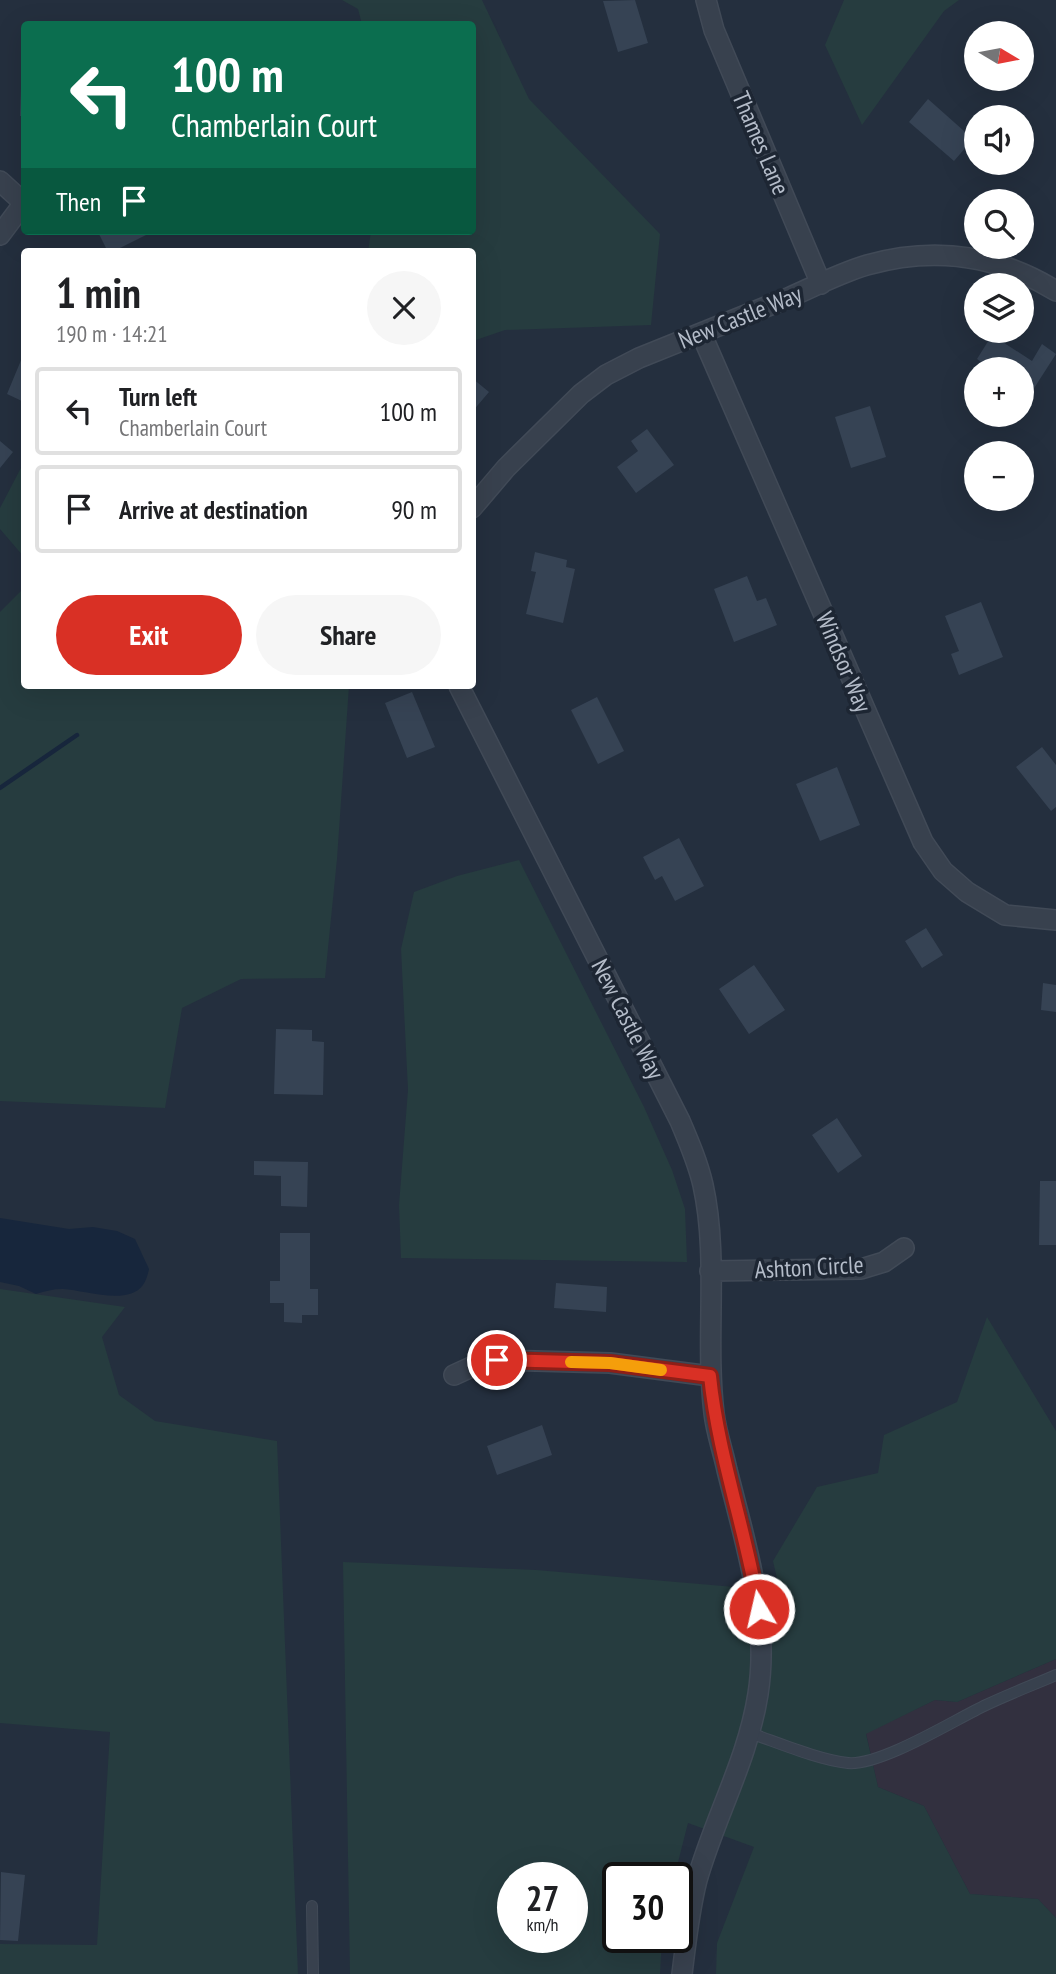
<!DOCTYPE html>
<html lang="en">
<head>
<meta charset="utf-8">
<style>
  body { margin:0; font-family:"PT Sans Narrow",sans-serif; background:#f6f6f6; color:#202124; height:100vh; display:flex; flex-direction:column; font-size:26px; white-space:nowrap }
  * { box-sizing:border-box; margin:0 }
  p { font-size:23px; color:#757577 }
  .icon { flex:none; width:38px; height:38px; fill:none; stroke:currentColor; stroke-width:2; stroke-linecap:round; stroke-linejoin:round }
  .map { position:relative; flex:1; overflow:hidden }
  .panel { position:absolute; left:21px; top:248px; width:455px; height:441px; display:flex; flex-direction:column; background:#fff; border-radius:7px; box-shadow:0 7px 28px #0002 }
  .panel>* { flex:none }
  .guide { position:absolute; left:21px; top:21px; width:455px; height:214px; border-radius:7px; box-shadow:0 7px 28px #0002; background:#0b6e4f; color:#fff; overflow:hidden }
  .needle { width:46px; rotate:100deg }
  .tools { position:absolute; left:964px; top:21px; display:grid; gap:14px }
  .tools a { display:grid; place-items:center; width:70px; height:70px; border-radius:50%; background:#fff; box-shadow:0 7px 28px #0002; font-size:35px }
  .speed { position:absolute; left:497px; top:1862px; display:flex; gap:14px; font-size:35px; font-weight:700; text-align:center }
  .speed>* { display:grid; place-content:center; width:91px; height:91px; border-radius:50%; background:#fff; box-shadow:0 7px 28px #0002; line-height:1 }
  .speed small { font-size:18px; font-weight:400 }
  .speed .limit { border:4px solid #111; border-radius:10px; background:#fff; color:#111 }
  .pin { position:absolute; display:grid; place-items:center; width:60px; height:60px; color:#fff; margin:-30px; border:4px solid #fff; border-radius:50%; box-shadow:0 2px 7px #0007 }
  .me { position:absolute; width:77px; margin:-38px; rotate:351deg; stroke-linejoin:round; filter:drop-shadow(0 0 5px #0008) }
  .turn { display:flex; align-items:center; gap:24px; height:147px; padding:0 35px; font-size:32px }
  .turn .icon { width:91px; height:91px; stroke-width:2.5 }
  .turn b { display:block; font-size:49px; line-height:60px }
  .then { display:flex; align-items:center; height:66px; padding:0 35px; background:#0003; gap:14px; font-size:26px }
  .round { display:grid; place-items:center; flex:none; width:74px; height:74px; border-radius:37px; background:#f6f6f6 }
  .headline { display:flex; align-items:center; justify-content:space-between; height:119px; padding:0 35px }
  h1 { font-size:42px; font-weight:700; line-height:52px }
  .primary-button { display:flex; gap:14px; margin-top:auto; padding:14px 35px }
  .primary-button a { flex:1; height:80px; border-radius:42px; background:#d93025; color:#fff; font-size:28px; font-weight:700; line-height:80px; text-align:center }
  .primary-button a+a { background:#f6f6f6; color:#202124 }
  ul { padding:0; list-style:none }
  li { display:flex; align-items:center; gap:21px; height:88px; margin:0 14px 10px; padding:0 21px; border:4px solid #e0e0e0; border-radius:7px }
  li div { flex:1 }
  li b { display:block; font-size:26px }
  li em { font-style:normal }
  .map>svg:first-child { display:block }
</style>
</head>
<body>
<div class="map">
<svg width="1056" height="1974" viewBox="0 0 1056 1974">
  <rect width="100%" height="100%" fill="#242f3e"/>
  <!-- medical -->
  <path fill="#32303f" d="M 1056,1659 L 1056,1918 L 1038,1899 L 970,1894 L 924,1806 L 878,1787 L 866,1733 L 935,1700 L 957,1702 Z"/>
  <!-- green -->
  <path fill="#263c3f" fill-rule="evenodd" d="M 342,0 L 482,0 L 529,99 L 660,234 L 651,325 L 505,330 L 473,341 L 472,252 L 368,252 L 371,231 L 472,231 L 472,24 L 362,24 L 358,9 Z
    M 844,0 L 959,0 L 944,11 L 862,125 L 825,45 Z
    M 24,462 L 24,557 L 0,529 L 0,508 Z
    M 24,588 L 24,686 L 349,686 L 337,859 L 325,978 L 241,979 L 182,1008 L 165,1108 L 0,1101 L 0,612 Z
    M 519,860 L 644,1107 L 672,1170 L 685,1209 L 687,1262 L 401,1258 L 399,1205 L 408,1090 L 401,949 L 414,892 L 457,876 Z
    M 0,1289 L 125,1307 L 102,1337 L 119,1395 L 155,1421 L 277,1441 L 298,1974 L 0,1974 L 0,1944 L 97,1945 L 110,1732 L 0,1723 Z
    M 987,1317 L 1056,1431 L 1056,1659 L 957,1702 L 935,1700 L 866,1734 L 878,1787 L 924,1806 L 970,1894 L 1038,1899 L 1056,1918 L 1056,1974 L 716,1974 L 717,1943 L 754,1847 L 688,1823 L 674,1878 L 618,1878 L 618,1937 L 662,1937 L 660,1974 L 350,1974 L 343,1562 L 536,1570 L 780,1591 L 773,1561 L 817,1487 L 878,1473 L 884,1435 L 957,1402 ZM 513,1878 L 572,1878 L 572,1937 L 513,1937 Z"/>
  <!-- water -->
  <path fill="#17263c" d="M 0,1218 L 69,1229 L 93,1227 L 117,1231 L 135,1239 L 149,1269 C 148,1274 146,1281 143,1285 C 128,1306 84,1290 63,1289 C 53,1289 45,1291 36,1294 L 19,1286 L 0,1282 Z"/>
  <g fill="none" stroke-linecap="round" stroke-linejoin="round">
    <!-- stream -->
    <path stroke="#17263c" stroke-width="4.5" d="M 0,788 L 77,735"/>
  </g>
  <!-- building -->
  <path fill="#364354" d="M 635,0 L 648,43 L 618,52 L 603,1 Z
    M 206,21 L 226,23 L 226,24 L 205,24 Z
    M 21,87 L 24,87 L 24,116 L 20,116 Z
    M 928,99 L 973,139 L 954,161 L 909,122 Z
    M 99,231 L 154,231 L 112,252 L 108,252 L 98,232 Z
    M 992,335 L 1032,361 L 1042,344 L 1056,354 L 1022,407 L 1022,369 L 992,369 L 977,359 Z
    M 24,353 L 24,402 L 7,394 Z
    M 472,378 L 489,392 L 472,412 Z
    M 870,406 L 886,457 L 851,468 L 835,417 Z
    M 647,429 L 674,465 L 636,493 L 617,467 L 638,451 L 631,441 Z
    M 0,441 L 13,452 L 0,468 Z
    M 535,552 L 567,560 L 566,567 L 575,569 L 563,623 L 526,614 L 536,572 L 531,571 Z
    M 747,576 L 757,601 L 766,598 L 777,625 L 734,642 L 714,589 Z
    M 981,602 L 1003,657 L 959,675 L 951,654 L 959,651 L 945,616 Z
    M 412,692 L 435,747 L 407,758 L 385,703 Z
    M 597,697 L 624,751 L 598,764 L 571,710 Z
    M 1042,747 L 1056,765 L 1056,807 L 1051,811 L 1016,767 Z
    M 837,767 L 860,825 L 820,841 L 796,784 Z
    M 679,838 L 704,886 L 675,901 L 662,876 L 655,880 L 643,857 Z
    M 926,928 L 943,955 L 922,968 L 905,941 Z
    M 754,965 L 785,1010 L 749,1034 L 719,989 Z
    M 1043,983 L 1056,985 L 1056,1012 L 1041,1010 Z
    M 276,1029 L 312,1030 L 312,1041 L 324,1042 L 323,1095 L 274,1094 Z
    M 837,1118 L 862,1156 L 838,1173 L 812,1135 Z
    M 254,1161 L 308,1162 L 307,1207 L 281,1206 L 281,1176 L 254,1175 Z
    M 1040,1181 L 1056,1181 L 1056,1245 L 1039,1245 Z
    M 280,1233 L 310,1233 L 310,1289 L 318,1289 L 318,1315 L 302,1315 L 302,1323 L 284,1322 L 284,1303 L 270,1303 L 270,1281 L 280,1281 Z
    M 556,1283 L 607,1287 L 606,1312 L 554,1308 Z
    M 542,1425 L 552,1455 L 497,1475 L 487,1446 Z
    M 1,1872 L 25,1875 L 18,1941 L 0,1940 Z"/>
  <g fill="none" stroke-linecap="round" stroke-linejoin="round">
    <!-- service casing -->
    <g stroke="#414a57" stroke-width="12">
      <path id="service" d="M 750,1733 C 779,1743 819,1760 848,1763 C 881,1766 954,1720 986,1705 C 1009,1694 1033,1685 1056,1675
        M 312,1906 L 313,1974"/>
    </g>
    <!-- minor casing -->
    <g stroke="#414a57" stroke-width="22">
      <path id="minor" d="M 706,0 L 714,30 L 821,284
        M 0,181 L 24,203
        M 0,235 L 24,203
        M 701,333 L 923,842 L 943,871 L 967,892 L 1005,915 L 1056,920
        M 472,508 L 506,468 L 581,394 L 606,375 L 639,358 C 688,338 738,318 788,298 C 813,287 840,273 867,265 C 934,246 996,254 1056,291
        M 459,686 L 680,1121 C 689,1142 698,1163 703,1185 C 719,1257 705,1339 714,1413 C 716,1432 723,1451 727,1470 C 745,1542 770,1618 758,1694 C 748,1759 715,1817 697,1880 C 689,1911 686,1942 682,1974
        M 710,1271 L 861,1269 L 884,1262 L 904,1248
        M 454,1375 L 480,1363 L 497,1360 L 610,1363 L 710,1376"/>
    </g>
    <!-- service -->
    <use href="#service" stroke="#38414e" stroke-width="10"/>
    <!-- minor -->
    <use href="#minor" stroke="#38414e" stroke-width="19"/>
  </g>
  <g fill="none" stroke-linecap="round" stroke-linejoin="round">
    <!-- route casing -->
    <g stroke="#8d1f18" stroke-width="18">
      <path id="route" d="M 497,1360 L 610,1363 L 710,1376 C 718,1455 746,1531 759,1609"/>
    </g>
    <!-- route -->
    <use href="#route" stroke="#d93025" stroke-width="12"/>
    <!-- slow -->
    <path stroke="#f59e0b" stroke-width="12" d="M 571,1362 L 610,1363 L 661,1370"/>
  </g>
  <g text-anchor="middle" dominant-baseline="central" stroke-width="7" stroke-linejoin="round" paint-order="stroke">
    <!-- street labels -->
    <g font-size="24" fill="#b4bcc9" stroke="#1d2633">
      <text transform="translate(761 143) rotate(67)">Thames Lane</text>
      <text transform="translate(740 317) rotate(-22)">New Castle Way</text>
      <text transform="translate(844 662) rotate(67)">Windsor Way</text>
      <text transform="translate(628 1019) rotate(63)">New Castle Way</text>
      <text transform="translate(809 1267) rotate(-3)">Ashton Circle</text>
    </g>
  </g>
</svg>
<div class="tools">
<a><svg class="needle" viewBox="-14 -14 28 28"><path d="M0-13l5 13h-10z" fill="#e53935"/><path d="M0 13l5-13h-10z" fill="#757577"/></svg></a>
<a><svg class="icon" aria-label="sound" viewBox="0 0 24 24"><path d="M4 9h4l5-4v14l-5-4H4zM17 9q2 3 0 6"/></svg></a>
<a><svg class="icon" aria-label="search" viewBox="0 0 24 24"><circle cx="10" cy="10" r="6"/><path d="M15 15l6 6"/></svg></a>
<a><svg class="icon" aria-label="layers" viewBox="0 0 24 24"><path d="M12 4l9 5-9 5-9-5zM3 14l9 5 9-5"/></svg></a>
<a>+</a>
<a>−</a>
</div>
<div class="speed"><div>27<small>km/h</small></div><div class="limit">30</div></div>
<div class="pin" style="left:497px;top:1360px;background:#d93025"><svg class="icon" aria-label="arrive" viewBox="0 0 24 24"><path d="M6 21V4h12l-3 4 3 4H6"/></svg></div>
<svg class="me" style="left:759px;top:1609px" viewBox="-20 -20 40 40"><circle r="17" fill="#d93025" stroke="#fff" stroke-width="3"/><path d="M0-11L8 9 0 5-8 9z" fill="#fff"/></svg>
<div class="guide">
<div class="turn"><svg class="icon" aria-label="left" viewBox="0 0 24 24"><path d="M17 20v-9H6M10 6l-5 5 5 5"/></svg><div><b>100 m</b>Chamberlain Court</div></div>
<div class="then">Then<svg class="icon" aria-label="arrive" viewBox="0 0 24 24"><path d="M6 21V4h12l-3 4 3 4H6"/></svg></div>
</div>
<section class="panel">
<div class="headline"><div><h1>1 min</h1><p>190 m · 14:21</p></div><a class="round"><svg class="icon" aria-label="close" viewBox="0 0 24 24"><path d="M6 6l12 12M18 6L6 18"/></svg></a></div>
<ul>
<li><svg class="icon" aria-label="left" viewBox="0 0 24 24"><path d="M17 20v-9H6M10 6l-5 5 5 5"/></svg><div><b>Turn left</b><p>Chamberlain Court</p></div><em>100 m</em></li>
<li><svg class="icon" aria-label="arrive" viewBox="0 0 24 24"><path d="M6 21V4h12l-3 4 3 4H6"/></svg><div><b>Arrive at destination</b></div><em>90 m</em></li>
</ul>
<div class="primary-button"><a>Exit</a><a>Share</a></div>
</section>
</div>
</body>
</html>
